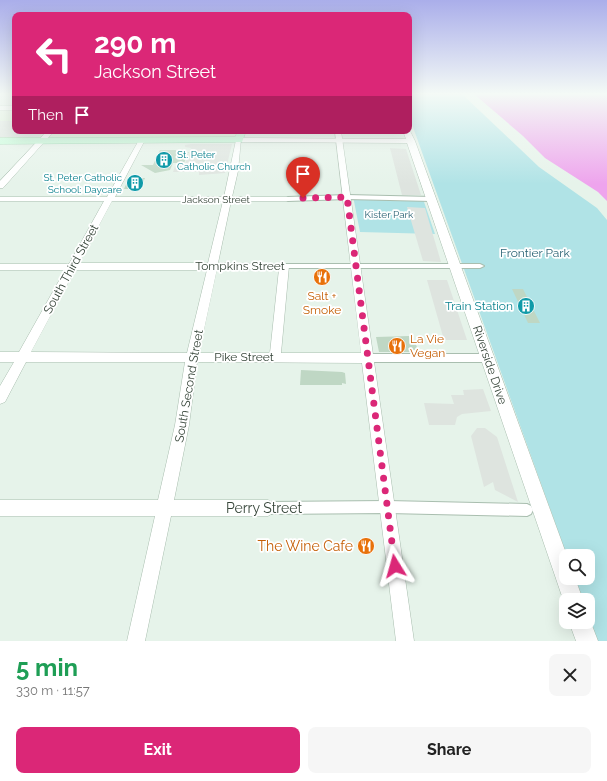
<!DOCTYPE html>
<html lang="en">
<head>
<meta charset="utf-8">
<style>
  body { margin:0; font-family:Raleway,sans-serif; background:#f6f6f6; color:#222; height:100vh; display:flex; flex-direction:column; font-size:15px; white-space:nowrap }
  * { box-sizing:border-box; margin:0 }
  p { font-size:13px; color:#767676 }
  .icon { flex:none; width:22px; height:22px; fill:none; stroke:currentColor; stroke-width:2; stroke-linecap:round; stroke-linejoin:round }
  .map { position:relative; height:641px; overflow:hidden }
  .side { display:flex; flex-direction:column; background:#fff; flex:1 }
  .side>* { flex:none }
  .guide { position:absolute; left:12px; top:12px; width:400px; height:122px; border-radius:8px; box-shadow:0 4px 16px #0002; background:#db2777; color:#fff; overflow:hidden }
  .tools { position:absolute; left:559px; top:549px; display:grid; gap:8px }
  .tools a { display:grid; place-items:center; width:36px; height:36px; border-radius:8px; background:#fff; box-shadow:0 4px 16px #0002; font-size:20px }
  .pin { position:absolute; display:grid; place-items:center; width:34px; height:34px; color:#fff; margin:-41px -17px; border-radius:50% 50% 50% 0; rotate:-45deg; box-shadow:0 0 4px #0007 }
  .pin .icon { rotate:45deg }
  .me { position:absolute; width:44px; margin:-22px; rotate:352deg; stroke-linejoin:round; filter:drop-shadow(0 0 3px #0008) }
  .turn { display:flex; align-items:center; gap:14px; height:84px; padding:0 16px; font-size:18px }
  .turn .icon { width:52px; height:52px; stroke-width:2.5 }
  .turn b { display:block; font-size:28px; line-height:34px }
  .then { display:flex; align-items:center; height:38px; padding:0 16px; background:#0003; gap:8px; font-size:15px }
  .round { display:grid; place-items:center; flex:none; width:42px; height:42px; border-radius:8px; background:#f6f6f6 }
  .head { display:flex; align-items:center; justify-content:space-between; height:68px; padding:0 16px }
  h1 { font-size:24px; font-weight:700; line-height:30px; color:#1e9e55 }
  .button { display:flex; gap:8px; margin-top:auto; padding:8px 16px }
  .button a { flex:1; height:46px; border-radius:8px; background:#db2777; color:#fff; font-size:16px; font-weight:700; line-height:46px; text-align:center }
  .button a+a { background:#f6f6f6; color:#222 }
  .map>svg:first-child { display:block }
</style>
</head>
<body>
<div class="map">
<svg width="607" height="641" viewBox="0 0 607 641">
  <rect width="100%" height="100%" fill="#e6f3ea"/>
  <!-- medical -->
  <path fill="#e0f3da" d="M 0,110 L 15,110 L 15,131 L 237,131 L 235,138 L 0,138 Z"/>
  <!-- green -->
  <path fill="#b0e3e6" d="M 409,94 L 462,94 L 539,167 L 597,208 L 607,220 L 607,641 L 598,641 L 588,615 L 588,600 L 583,600 L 575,578 L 588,578 L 588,556 L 567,556 L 409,116 Z
    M 353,196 L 422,196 L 435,234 L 360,232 Z"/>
  <!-- parking -->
  <path fill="#dee4df" d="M 0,121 L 15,121 L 15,131 L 45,131 L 39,137 L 0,137 Z
    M 191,144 L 232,144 L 225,173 L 199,175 L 199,172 L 173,172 L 175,166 L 185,164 L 191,148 L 185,147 L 185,145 Z
    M 390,148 L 406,149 L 421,195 L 402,195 Z
    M 407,207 L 425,208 L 441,262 L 423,261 Z
    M 427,280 L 447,280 L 467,340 L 444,340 Z
    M 483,389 L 491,411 L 462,414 L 457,417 L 455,425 L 429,425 L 424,403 L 454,404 L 451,395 L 464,395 L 463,390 Z
    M 477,428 L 485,428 L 497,437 L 518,502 L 495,490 L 493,482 L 484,487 L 471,436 Z"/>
  <!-- water -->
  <path fill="#eea4ed" d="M 474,94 L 607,94 L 607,201 L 598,192 L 545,158 L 523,136 Z"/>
  <!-- building -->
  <path fill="#bfd7c4" d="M 160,150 L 176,150 L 176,152 L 189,152 L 184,163 L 173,163 L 170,170 L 155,173 L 141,165 L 153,165 Z
    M 129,178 L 145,178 L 140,189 L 124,189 Z
    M 512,289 L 523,289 L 540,323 L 528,323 Z
    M 409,336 L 411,342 L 415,342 L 418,350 L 411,350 L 412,352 L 379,352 L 376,337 Z
    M 301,370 L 342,372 L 345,373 L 346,384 L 342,383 L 342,385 L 300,385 Z"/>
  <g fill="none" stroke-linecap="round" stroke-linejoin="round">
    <!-- pedestrian casing -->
    <g stroke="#a9beaf" stroke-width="2">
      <path id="pedestrian" d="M 347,195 L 432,197 L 435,199 L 432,201 L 347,199 L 288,201 L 285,199 L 288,197 Z
        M 282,264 L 480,264 L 484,266 L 480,268 L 284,268 L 280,266 Z
        M 368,354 L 487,354 L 490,356 L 491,358 L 490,360 L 487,362 L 368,362 L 365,360 L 364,358 L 365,356 Z
        M 388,501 L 527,504 L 531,506 L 533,510 L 531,514 L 527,516 L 388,513 L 268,514 L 264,512 L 262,508 L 264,504 L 268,502 Z"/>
    </g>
    <!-- minor casing -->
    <g stroke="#a9beaf" stroke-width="1">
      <path id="minor" d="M 0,106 L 15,106 L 15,110 L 0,110 Z
        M 47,131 L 54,131 L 3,188 L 0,188 L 0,181 Z
        M 335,131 L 341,131 L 414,641 L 396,641 L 362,363 L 197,362 L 189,425 L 174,500 L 268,500 L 273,503 L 276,508 L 273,513 L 268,516 L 171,516 L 145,641 L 127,641 L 155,516 L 0,516 L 0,500 L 158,500 L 175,425 L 185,362 L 26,362 L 5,402 L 0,404 L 0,386 L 14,362 L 0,362 L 0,352 L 19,352 L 65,270 L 0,270 L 0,264 L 69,264 L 104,201 L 0,201 L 0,197 L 107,197 L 139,140 L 142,138 L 145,140 L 115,197 L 224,197 L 236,140 L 241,139 L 238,171 L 232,197 L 288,197 L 292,199 L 288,201 L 231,201 L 218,263 L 287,264 L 289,266 L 281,353 L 361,353 ZM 112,201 L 223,201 L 208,263 L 79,263 ZM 217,269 L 279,269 L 270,353 L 199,353 ZM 75,270 L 207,270 L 187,353 L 31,352 Z"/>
    </g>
    <!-- tertiary casing -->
    <g stroke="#a9beaf" stroke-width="1">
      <path id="tertiary" d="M 409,129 L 415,141 L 567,556 L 566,556 L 566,578 L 575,578 L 583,600 L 566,600 L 566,608 L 407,143 L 239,142 L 235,140 L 239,138 L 406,139 L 403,131 L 409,131 Z
        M 588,615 L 598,641 L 576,641 L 569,622 L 588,622 Z"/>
    </g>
    <!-- secondary casing -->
    <g stroke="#97d1ab" stroke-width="1">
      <path id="secondary" d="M 238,131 L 246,131 L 242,142 L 0,144 L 0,138 L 235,137 Z"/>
    </g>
    <!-- pedestrian -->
    <use href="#pedestrian" fill="#fff" fill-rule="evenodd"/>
    <!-- minor -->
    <use href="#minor" fill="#fff" fill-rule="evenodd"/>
    <!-- tertiary -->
    <use href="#tertiary" fill="#fff" fill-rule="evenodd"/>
    <!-- secondary -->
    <use href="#secondary" fill="#c6fdda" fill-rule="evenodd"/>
  </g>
  <!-- sky -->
  <linearGradient id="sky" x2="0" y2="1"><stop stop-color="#aaaeea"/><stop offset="0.51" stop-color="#f4faf6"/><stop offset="1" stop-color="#f4faf6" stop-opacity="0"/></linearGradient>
  <rect width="607" height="184" fill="url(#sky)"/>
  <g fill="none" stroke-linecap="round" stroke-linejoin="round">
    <!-- route -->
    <path stroke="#db2777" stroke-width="7" stroke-dasharray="0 12.6" d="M 303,198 L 347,197 L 395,566"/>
  </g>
  <!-- icons -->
  <defs>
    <g id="building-disc" transform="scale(0.9)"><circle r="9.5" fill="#0f9aa8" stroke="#fff"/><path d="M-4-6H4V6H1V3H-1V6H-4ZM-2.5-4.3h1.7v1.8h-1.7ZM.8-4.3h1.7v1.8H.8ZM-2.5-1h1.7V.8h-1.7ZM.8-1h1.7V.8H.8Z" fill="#fff"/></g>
    <g id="restaurant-disc" transform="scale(0.9)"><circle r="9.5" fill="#e8710a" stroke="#fff"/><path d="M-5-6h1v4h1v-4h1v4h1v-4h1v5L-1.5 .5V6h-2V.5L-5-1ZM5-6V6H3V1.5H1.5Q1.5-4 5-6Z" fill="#fff"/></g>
  </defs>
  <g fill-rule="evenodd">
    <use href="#building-disc" x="164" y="160"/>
    <use href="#building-disc" x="135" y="183"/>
    <use href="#restaurant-disc" x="322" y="277"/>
    <use href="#building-disc" x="526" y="306"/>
    <use href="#restaurant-disc" x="397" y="346"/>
    <use href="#restaurant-disc" x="366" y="546"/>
  </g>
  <g text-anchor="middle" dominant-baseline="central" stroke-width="3.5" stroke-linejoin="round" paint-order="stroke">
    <!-- far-culture labels -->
    <g font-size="10" fill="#0d838f" stroke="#fff" text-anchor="start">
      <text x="177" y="154">St. Peter<tspan x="177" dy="12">Catholic Church</tspan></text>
      <text x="122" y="177" text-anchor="end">St. Peter Catholic<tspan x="122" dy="12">School: Daycare</tspan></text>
    </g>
    <!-- far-street labels -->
    <g font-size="10" fill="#364539" stroke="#fff">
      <text x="216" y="199">Jackson Street</text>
    </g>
    <!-- far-park labels -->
    <g font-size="10" fill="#2b6475" stroke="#fff">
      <text x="389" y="214">Kister Park</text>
    </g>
    <!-- park labels -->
    <g font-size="12" fill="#2b6475" stroke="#fff">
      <text x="535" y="253">Frontier Park</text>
    </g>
    <!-- street labels -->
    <g font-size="12" fill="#364539" stroke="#fff">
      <text x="240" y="266">Tompkins Street</text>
      <text transform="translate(71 269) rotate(-61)">South Third Street</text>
      <text x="244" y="357">Pike Street</text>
      <text transform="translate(490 365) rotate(71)">Riverside Drive</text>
      <text transform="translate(189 386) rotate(-80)">South Second Street</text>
    </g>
    <!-- food labels -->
    <g font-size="12" fill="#c56008" stroke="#fff">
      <text x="322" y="296">Salt +<tspan x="322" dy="14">Smoke</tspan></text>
      <text x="410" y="339" text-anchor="start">La Vie<tspan x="410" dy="14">Vegan</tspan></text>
    </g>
    <!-- culture labels -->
    <g font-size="12" fill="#0d838f" stroke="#fff" text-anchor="end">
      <text x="513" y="306">Train Station</text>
    </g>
    <!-- near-street labels -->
    <g font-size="14" fill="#364539" stroke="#fff">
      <text x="264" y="508">Perry Street</text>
    </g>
    <!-- near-food labels -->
    <g font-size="14" fill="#c56008" stroke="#fff" text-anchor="end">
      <text x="353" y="546">The Wine Cafe</text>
    </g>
  </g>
</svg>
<div class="tools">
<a><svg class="icon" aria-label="search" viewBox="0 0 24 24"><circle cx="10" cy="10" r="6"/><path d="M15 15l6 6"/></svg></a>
<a><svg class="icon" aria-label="layers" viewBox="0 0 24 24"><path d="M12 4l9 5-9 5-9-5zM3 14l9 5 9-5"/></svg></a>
</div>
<div class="pin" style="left:303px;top:198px;background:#d93025"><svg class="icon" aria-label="arrive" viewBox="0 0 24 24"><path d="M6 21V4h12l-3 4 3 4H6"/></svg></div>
<svg class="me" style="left:395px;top:566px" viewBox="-20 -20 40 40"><path d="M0-17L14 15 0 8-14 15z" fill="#db2777" stroke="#fff" stroke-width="4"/></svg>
<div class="guide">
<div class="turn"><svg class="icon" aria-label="left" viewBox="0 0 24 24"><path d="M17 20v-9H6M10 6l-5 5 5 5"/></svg><div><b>290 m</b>Jackson Street</div></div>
<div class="then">Then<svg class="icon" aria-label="arrive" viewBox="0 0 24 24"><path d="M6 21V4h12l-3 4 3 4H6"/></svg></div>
</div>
</div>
<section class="side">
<div class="head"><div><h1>5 min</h1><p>330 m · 11:57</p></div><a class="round"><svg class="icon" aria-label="close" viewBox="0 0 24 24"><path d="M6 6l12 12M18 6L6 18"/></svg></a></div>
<div class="button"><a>Exit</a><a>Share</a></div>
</section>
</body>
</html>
